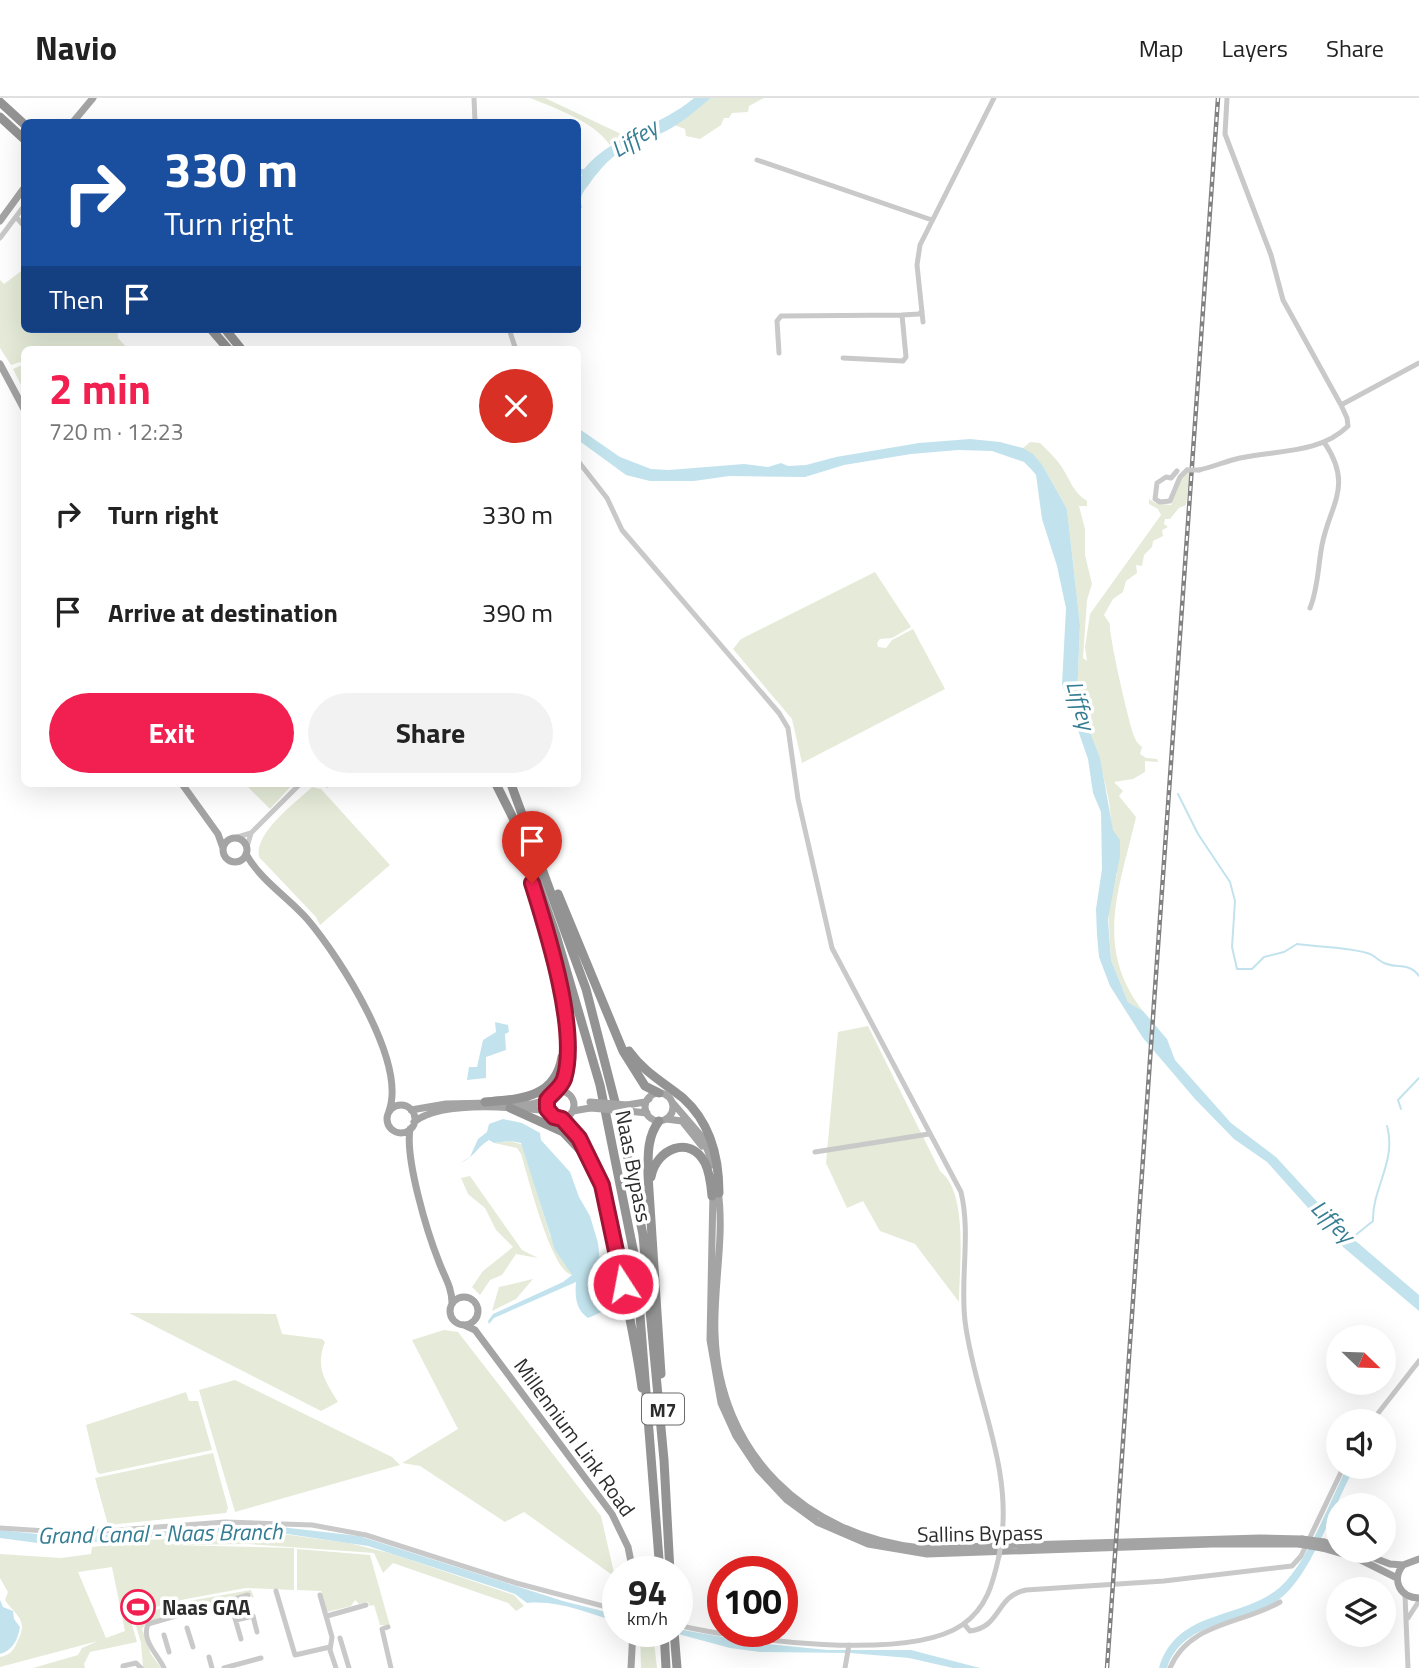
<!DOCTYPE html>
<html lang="en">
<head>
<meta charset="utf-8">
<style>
  body { margin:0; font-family:"Titillium Web",sans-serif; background:#f2f2f2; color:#222; height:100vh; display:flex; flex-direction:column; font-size:26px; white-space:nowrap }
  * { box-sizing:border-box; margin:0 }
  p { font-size:23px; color:#767676 }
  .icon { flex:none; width:38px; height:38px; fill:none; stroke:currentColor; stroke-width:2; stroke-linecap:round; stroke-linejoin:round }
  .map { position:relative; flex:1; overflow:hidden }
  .drawer { position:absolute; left:21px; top:248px; width:560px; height:441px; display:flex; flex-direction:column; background:#fff; border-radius:10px; box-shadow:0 7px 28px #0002 }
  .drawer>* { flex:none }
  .guide { position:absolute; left:21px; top:21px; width:560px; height:214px; border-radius:10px; box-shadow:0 7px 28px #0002; background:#1a4fa0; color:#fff; overflow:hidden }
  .needle { width:46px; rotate:113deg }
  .fabs { position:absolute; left:1326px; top:1227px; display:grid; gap:14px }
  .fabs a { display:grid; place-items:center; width:70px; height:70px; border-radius:50%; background:#fff; box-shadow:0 7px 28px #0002; font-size:35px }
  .speed { position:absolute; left:602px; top:1458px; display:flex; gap:14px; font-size:35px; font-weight:700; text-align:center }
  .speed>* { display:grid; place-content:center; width:91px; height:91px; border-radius:50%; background:#fff; box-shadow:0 7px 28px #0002; line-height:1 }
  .speed small { font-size:18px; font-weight:400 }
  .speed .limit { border:10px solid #d22; background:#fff; color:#111 }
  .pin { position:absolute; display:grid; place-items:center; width:60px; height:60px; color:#fff; margin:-72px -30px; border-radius:50% 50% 50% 0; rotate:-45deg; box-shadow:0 0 7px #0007 }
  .pin .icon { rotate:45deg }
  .me { position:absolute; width:77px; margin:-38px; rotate:349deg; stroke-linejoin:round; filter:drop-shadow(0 0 5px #0008) }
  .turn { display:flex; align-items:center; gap:24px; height:147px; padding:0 28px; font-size:32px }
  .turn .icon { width:91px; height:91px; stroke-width:2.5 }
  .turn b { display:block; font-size:49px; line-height:60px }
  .then { display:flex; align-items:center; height:66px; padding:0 28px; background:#0003; gap:14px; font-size:26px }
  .round { display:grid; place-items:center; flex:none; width:74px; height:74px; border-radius:37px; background:#f2f2f2 }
  .head { display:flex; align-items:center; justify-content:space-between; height:119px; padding:0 28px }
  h1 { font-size:42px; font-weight:700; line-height:52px; color:#f12051 }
  .cta { display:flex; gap:14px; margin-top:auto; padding:14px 28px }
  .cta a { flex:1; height:80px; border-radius:42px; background:#f12051; color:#fff; font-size:28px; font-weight:700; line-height:80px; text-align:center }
  .cta a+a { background:#f2f2f2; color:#222 }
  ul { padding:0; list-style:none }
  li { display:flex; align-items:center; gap:21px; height:98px; padding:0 28px }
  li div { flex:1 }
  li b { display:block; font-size:26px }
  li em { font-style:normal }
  header { display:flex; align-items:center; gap:42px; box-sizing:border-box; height:98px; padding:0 35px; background:#fff; border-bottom:2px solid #e0e0e0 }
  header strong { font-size:33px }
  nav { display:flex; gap:38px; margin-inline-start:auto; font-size:24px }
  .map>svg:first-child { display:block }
</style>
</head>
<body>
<header>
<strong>Navio</strong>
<nav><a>Map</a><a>Layers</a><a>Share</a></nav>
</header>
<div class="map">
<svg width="1419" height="1570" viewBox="0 0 1419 1570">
  <rect width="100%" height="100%" fill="#fff"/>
  <!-- green -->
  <path fill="#e5ebd8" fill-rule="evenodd" d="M 530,0 L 545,0 L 621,36 L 610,47 C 593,23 557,11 530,0 Z
    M 711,0 L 764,0 L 749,8 L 748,14 L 732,15 L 729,20 L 724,20 L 721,27 L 700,41 L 686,38 L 685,31 L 674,27 Z
    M 24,171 L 24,231 L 117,231 L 118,240 L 129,252 L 24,252 L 24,293 L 13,271 L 22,267 L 20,264 L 11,267 L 0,250 L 0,182 L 4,186 Z
    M 1030,344 L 1040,345 C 1048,353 1057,361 1063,371 C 1071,384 1074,395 1087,403 L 1087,408 L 1079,408 L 1085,431 L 1085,457 L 1092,486 L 1087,502 L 1083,560 L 1087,563 L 1085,549 L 1090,516 L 1161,417 L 1158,411 L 1149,406 L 1149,401 L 1155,405 L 1171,407 L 1184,375 L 1190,373 L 1186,407 L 1179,410 L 1170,421 L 1165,421 L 1164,426 L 1168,429 L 1162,432 L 1163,438 L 1153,443 L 1152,449 L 1144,457 L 1142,468 L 1136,467 L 1137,475 L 1126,483 L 1123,494 L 1113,501 L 1104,517 L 1110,526 C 1108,534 1130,631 1135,640 C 1136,644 1139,646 1142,649 L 1140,656 L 1146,660 L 1157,661 L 1158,664 L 1145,663 L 1145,674 L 1133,681 L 1114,684 L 1123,693 L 1119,698 L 1136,719 C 1120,789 1093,849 1143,913 L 1128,904 L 1111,862 L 1108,811 L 1117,776 L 1109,703 L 1099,659 L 1077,601 L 1080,527 L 1067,411 L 1043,368 L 1023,350 Z
    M 875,474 L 911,529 L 892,540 L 880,541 L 877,545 L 878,549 L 886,550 L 892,542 L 913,531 L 945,591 L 802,665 L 792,621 L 733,551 L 741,541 Z
    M 245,686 L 293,686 L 270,711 Z
    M 312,689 L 321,691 L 390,767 L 320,827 L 316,819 L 259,759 C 254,735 295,705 312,689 Z
    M 868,928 L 940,1073 C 969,1095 959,1170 959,1204 L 915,1146 L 880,1133 L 863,1103 L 847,1110 L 826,1065 L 838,934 Z
    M 511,1043 L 523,1047 L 550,1138 L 572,1177 C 551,1173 528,1078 521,1056 L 517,1050 L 494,1045 Z
    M 470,1078 L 522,1152 L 538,1160 L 516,1156 L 502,1177 L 490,1182 L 480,1197 L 472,1189 L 483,1173 L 513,1149 L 496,1132 L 485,1110 L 468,1096 L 461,1080 Z
    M 533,1181 L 516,1201 L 492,1213 L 499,1189 Z
    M 129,1215 L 276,1216 L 282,1236 L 322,1241 L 325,1244 C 315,1269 325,1283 338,1304 L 321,1313 Z
    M 444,1232 L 458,1234 L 601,1418 L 615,1479 L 524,1414 L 505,1424 L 420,1368 L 402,1365 L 458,1331 L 412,1242 Z
    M 235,1282 L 392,1359 L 400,1367 L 235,1414 L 199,1292 Z
    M 186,1294 L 189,1303 L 198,1303 L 212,1352 L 100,1376 L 97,1374 L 86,1327 Z
    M 213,1355 L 228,1410 L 226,1415 L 108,1427 L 95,1380 Z
    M 275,1435 L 349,1445 L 393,1456 L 514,1497 L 524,1508 L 516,1513 L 508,1505 L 393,1465 L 383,1475 L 374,1455 L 248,1446 L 169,1447 L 294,1450 L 294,1492 L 246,1490 L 186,1501 L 129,1516 L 137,1544 L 90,1554 L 84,1566 L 85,1570 L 33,1570 L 78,1557 L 82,1550 L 98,1543 L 0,1569 L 0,1559 C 13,1556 14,1551 19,1540 C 28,1521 14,1516 5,1502 L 8,1494 L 0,1480 L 0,1456 L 61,1460 L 91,1456 L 92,1449 C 153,1441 214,1434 275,1435 ZM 112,1469 L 125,1533 L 106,1540 L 78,1474 Z
    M 297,1451 L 370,1457 L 390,1528 L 380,1527 L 374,1507 L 370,1508 L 368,1504 L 359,1506 L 355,1502 L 351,1508 L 327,1514 L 321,1493 L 297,1492 Z
    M 251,1492 L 254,1500 L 246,1496 L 147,1524 L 142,1531 L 151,1556 L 161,1570 L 143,1570 L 141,1545 L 133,1518 L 189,1503 Z
    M 640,1534 L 653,1535 L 657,1570 L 641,1570 Z"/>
  <!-- water -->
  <path fill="#c2e3ed" d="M 694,0 L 711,0 C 697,11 682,25 666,33 C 627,52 618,47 590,85 C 584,93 578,99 582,109 L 578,116 L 578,83 L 582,77 L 578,76 L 578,71 L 584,71 C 613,36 660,29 694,0 Z
    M 578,330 L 620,359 L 651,371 L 669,372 L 744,366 L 768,369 L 781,365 L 788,368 L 806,367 L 836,359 L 919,345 L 970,341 L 1000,344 L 1023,350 L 1033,356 L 1043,368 L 1067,411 L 1080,527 L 1077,601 L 1100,660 L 1113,732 L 1120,742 L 1120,758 L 1108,821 L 1111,862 L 1128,904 L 1143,913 L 1167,941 L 1175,962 L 1231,1025 L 1276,1059 L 1344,1133 L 1419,1197 L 1419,1213 L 1343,1149 L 1267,1064 L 1234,1041 L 1195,1001 L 1143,940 L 1110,888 L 1099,859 L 1097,837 L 1096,811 L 1102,771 L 1101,714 L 1093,695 L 1088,661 L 1062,586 L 1066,510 L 1057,468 L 1042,421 L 1036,377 L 1031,371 L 1024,364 L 992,353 L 958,352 L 911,356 L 844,367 L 805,379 L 729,378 L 694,383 L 650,383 L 626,377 L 578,342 Z
    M 495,924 L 508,927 L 509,934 L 505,936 L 506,952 L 486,959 L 486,980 L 467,982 L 469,969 L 477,969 L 483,942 L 496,934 Z
    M 503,1021 L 522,1025 L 540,1035 L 541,1042 L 570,1074 L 579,1099 L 590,1118 L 598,1145 L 600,1166 L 603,1166 C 613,1192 621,1209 588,1220 C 575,1211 575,1197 576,1184 L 494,1220 L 489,1226 L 488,1223 L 493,1216 L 563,1184 L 572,1177 L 555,1152 L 521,1045 L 511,1043 L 494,1045 L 489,1042 C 477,1049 474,1060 460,1065 L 470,1059 L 478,1041 L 487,1034 L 489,1026 Z
    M 1347,1369 L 1355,1369 C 1335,1404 1312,1475 1282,1499 C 1247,1529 1184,1518 1167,1570 L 1159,1570 C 1176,1511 1241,1522 1279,1490 C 1306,1468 1331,1401 1347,1369 Z
    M 263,1427 L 359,1438 L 563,1503 L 618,1517 L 618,1524 C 586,1515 560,1502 527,1505 L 515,1496 L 368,1448 L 274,1434 L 211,1435 L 53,1447 L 0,1440 L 0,1432 L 84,1441 L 87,1438 Z
    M 0,1502 L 3,1509 L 13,1513 L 14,1521 L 20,1529 C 18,1542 12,1553 0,1556 Z
    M 677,1531 L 757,1545 L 828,1552 L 911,1552 L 980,1570 L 953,1570 L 909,1560 L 850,1555 L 760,1554 L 730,1550 L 667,1533 Z"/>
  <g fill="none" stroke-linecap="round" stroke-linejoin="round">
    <!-- stream -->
    <path stroke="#c2e3ed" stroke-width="2" d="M 1178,696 L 1198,736 L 1230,784 L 1235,803 L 1232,849 L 1237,871 L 1252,871 L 1264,859 L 1284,854 L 1297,846 C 1316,849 1353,849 1370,856 C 1375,858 1379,863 1384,865 C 1397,871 1409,864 1419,878
      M 1401,1011 L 1398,1002 L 1419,980
      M 1352,1140 L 1373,1123 C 1372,1090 1397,1063 1387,1028"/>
    <!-- minor -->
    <path stroke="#c9c9c9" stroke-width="5" d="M 474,0 L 475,24
      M 757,62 L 932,122
      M 16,119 L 24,128
      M 0,140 L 24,108
      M 923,224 L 917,167 L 920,147 L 994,0
      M 509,231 L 516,252
      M 779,255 L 777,223 L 781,218 L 902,217 L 919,216 L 922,213
      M 843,260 L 903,263 L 906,259 L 902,217
      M 1341,307 L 1419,265
      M 578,363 L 607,400 L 622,432 L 779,615 L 788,630 L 798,701 L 832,850 L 961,1094 C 971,1136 960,1180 965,1223 C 974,1297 1013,1368 1001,1445
      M 1199,372 C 1213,369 1226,363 1240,360 C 1276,352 1320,356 1348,328 L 1347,320 L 1341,307 L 1283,202 L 1271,157 L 1225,36 L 1227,0
      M 1177,373 L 1171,380 L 1166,379 L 1157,385 L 1155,401 L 1160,404 L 1170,403 L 1180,379 L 1187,372
      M 1310,510 C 1318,491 1318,468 1322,447 C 1330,406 1354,388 1324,344
      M 324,686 L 327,687
      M 234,740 L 251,735
      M 247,749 L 251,735 L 300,686
      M 815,1054 L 929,1036
      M 1372,1323 L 1419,1263
      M 0,1430 L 77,1435 L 225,1424 L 312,1427 L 366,1437 L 516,1485 L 618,1512
      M 276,1493 L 295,1557 L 330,1549
      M 320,1497 L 332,1539 L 330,1552 L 336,1570
      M 1405,1497 L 1408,1570
      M 234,1517 L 241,1541
      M 327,1518 L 366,1507
      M 1408,1520 L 1419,1503
      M 236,1522 L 253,1518 L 257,1534
      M 964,1526 L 970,1533 C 1002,1529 995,1498 1026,1492 L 1164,1483 L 1292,1468 L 1301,1458 L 1344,1368
      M 677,1527 C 740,1542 908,1564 962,1527 C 987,1510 993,1485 999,1458
      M 388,1529 L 382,1531 L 391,1570
      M 187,1530 L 193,1549
      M 164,1537 L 169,1554
      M 340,1540 L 349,1570
      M 209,1559 L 212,1570
      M 123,1570 L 123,1568 L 136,1565 L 141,1570
      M 164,1570 C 158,1556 141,1543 148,1526 L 248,1497
      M 224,1570 L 261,1560
      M 845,1570 L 849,1547
      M 1170,1570 C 1189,1524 1243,1526 1280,1504"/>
    <!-- major -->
    <path stroke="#a4a4a4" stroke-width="7" d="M 73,24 L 93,0
      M 0,123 L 24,90
      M 0,266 L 24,311
      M 182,686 L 218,736 L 223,750
      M223 752a12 12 0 1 1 24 0a12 12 0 1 1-24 0Z
      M 246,756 C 261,783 288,799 308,822 C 340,860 407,964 389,1013
      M546 1007a14 14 0 1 1 28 0a14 14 0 1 1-28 0Z
      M645 1009a14 14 0 1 1 28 0a14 14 0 1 1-28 0Z
      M 672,1004 L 703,1040 L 713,1067
      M 506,1005 L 532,1006 L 547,1002
      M 627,1007 L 645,1004 L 649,1001
      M387 1021a14 14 0 1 1 28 0a14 14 0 1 1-28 0Z
      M 411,1012 L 446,1006 L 490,1005
      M 573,1013 L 590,1010
      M 628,1013 L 647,1015
      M 666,1021 L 682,1023 L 702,1048
      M 414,1024 C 442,1002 513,1009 548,1013
      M 410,1031 C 405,1061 427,1134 439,1164 C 444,1178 452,1189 452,1205
      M 718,1092 C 725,1140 713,1189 715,1236 C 719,1356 806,1438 921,1450 L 1260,1440 L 1302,1441
      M 713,1093 L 710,1242 L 721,1305 L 736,1338 L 758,1371 L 787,1402 L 817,1424 L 868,1446 L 927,1456 L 1212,1446 L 1299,1446
      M450 1213a14 14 0 1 1 28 0a14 14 0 1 1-28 0Z
      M 464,1227 L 475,1232 L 612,1416 L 628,1449 L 633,1474
      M 1324,1444 L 1339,1449
      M 1322,1450 L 1357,1460 L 1397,1480
      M 1353,1452 L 1390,1466 L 1403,1467
      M 1419,1461 L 1403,1467 C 1391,1482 1400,1500 1419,1500
      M 631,1570 L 633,1533"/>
    <!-- highway -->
    <path stroke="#939393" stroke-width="9" d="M 0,4 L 24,26
      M 0,19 L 24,41
      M 211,231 L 229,252
      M 225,231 L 242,252
      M 496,686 L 518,730 L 556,837 L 600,987 L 636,1166 L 660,1474
      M 511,686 L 586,891 L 623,1035 L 643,1137 L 664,1362 L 670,1474
      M 558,796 L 623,953 L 645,988 L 659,995
      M 537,802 C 549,840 585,963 556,994
      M 629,953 C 644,974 663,984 683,1000 C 711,1025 719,1060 719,1095
      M 485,1004 C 519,1001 555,1001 562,959
      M 510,1010 L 563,1034 L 582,1054
      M 562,1021 C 604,1062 609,1119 620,1174 C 628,1212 637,1251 642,1290
      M 659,1023 C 647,1039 648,1057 648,1077 L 661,1276
      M 651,1079 C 656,1051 690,1036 705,1065 C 710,1075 711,1087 712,1098
      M 664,1533 L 666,1570
      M 674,1533 L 677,1570"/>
    <!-- rail casing -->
    <g stroke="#818181" stroke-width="4.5">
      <path id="rail" d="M 1107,1570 L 1218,0"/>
    </g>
    <!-- rail -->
    <use href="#rail" stroke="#fff" stroke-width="2" stroke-dasharray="5" stroke-linecap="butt"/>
    <!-- minor-bridge -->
    <path stroke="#c9c9c9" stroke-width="5" d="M 1187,372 L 1199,372
      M 999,1458 L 1001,1445"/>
    <!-- major-bridge -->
    <path stroke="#a4a4a4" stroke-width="7" d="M 590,1004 L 627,1007
      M 590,1010 L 628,1013
      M 1302,1441 L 1324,1444
      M 1299,1446 L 1322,1450"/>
  </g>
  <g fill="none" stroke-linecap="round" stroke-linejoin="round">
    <!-- route casing -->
    <g stroke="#9d1535" stroke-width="18">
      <path id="route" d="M 532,785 C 547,833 579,933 564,981 C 560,991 553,994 547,1002 L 547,1011 L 554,1019 L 562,1021 L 579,1040 L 602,1087 L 623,1186"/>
    </g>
    <!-- route -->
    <use href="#route" stroke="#f12051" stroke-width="12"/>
  </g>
  <!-- icons -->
  <defs>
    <g id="stadium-ring" transform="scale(1.75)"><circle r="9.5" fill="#fff" stroke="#f12051" stroke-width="1.5"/><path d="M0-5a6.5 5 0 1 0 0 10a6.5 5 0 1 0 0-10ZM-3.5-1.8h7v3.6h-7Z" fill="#f12051"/></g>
  </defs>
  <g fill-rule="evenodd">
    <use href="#stadium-ring" x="138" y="1509"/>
  </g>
  <g text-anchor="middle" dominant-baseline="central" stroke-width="7" stroke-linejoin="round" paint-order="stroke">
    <!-- shield labels -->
    <rect fill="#fff" stroke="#6b6b6b" stroke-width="2" x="642" y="1295.5" width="42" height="31" rx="5"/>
    <g font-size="19" font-weight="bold" fill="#2c2c2c">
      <text x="663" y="1311">M7</text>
    </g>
    <!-- street labels -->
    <g font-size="21" fill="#2c2c2c" stroke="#fff">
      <text transform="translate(634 1068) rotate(79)">Naas Bypass</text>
      <text transform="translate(575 1339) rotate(54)">Millennium Link Road</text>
      <text transform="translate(980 1435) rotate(-1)">Sallins Bypass</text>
    </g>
    <!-- poi labels -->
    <g font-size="21" font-weight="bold" fill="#2c2c2c" stroke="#fff" text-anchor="start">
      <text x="162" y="1509">Naas GAA</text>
    </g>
    <!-- water labels -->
    <g font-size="23" font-style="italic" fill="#357d93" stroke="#fff">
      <text transform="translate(634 40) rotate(-32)">Liffey</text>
      <text transform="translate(1081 607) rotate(74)">Liffey</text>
      <text transform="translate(1333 1123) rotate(45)">Liffey</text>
      <text transform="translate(160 1435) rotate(-1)">Grand Canal - Naas Branch</text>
    </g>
  </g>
</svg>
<div class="fabs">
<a><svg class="needle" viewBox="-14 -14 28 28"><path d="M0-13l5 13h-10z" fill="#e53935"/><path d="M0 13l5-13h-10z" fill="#767676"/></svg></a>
<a><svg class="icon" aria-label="sound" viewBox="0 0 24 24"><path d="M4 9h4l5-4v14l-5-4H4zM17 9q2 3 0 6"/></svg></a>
<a><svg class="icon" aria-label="search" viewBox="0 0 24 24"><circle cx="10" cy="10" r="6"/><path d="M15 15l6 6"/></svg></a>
<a><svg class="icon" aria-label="layers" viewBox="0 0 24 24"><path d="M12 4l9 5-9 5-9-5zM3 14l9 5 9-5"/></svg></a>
</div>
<div class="speed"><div>94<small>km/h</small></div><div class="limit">100</div></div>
<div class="pin" style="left:532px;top:785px;background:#d93025"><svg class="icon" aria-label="arrive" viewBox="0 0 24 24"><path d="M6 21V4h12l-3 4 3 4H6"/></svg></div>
<svg class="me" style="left:623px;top:1186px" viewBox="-20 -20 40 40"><circle r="17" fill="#f12051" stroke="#fff" stroke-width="3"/><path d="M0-11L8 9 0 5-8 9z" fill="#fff"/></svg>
<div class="guide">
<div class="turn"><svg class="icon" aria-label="right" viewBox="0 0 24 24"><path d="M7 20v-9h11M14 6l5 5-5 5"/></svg><div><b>330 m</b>Turn right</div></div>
<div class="then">Then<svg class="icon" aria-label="arrive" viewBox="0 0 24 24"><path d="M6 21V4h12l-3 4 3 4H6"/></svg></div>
</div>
<section class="drawer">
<div class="head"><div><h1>2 min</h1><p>720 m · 12:23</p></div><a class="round" style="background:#d93025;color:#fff"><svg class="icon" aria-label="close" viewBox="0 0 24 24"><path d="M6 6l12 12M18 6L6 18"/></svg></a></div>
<ul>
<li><svg class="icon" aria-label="right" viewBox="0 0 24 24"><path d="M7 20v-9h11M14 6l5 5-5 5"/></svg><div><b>Turn right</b></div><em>330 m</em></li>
<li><svg class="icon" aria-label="arrive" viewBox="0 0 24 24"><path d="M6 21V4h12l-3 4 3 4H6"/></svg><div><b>Arrive at destination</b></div><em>390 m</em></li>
</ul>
<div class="cta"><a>Exit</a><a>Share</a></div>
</section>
</div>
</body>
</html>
